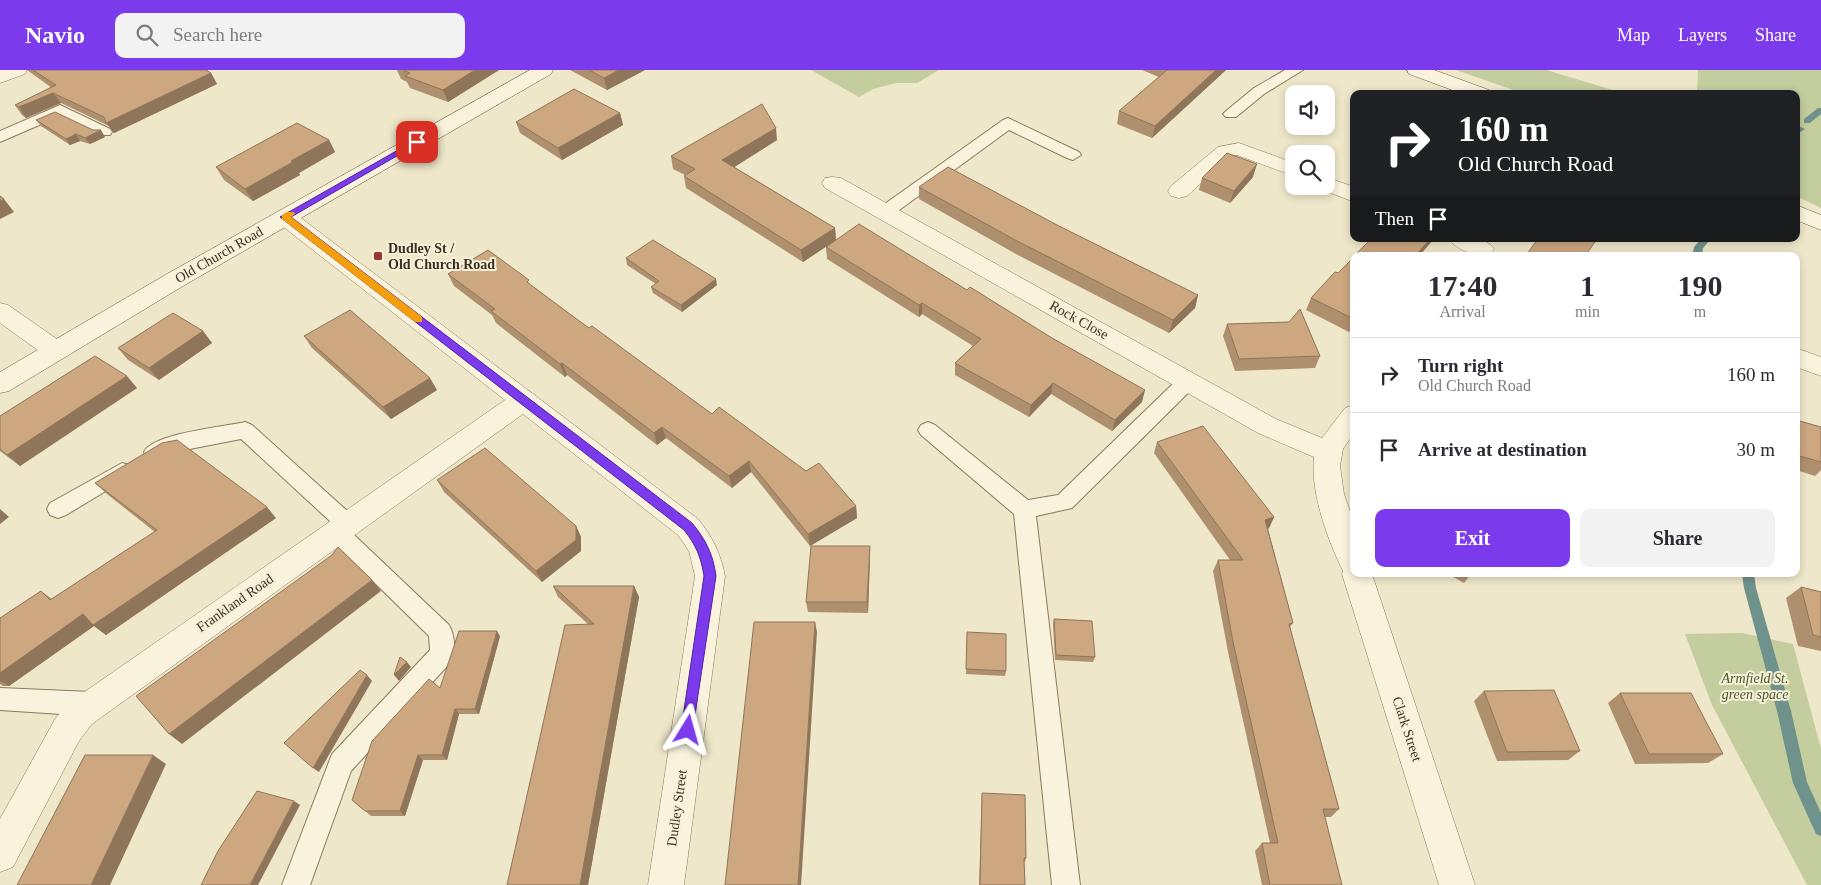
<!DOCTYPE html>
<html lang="en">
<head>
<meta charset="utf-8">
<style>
  body { margin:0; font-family:Georgia,serif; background:#f2f2f3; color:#2b2b33; height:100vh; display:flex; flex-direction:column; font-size:19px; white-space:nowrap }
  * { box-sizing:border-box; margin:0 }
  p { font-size:16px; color:#7c7c81 }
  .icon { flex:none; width:28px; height:28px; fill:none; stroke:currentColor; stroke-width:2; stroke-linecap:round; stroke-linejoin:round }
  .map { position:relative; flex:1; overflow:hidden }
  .sheet { position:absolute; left:1350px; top:182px; width:450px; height:325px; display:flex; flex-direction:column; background:#fff; border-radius:10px; box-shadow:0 2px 8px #0003 }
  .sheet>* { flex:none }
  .banner { position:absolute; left:1350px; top:20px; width:450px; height:152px; border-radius:10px; box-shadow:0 2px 8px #0003; background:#202124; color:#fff; overflow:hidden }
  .controls { position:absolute; left:1285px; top:15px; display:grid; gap:10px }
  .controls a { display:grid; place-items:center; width:50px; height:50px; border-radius:10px; background:#fff; box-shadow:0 2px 8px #0003; font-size:25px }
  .pin { position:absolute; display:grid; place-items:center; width:42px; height:42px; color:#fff; margin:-21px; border-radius:10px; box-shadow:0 2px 8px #0006 }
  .me { position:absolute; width:55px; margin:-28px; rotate:8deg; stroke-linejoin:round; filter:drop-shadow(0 0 4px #0008) }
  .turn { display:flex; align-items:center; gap:18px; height:105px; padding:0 25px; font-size:22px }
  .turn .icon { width:65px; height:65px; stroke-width:2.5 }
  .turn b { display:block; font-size:35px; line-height:42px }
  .then { display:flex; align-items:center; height:48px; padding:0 25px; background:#0003; gap:10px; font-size:19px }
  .eta { display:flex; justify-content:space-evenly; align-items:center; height:85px; text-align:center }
  .eta b { font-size:30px; font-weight:600; line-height:35px }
  .action { display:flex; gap:10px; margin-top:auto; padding:10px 25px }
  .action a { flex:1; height:58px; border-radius:10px; background:#7c3aed; color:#fff; font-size:20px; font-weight:600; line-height:58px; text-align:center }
  .action a+a { background:#f2f2f3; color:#2b2b33 }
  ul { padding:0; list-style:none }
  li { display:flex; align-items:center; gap:15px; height:75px; padding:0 25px; border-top:1px solid #e1e1e2 }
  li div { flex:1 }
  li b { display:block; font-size:19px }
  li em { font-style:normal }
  header { display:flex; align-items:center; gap:30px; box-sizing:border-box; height:70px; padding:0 25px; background:#7c3aed; color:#fff }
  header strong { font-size:24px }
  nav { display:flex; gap:28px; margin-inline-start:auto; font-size:18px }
  .search { width:350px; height:45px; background:#f2f2f3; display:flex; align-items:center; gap:12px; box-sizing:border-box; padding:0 18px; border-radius:10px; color:#7c7c81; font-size:19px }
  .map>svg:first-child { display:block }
</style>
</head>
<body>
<header>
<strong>Navio</strong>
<div class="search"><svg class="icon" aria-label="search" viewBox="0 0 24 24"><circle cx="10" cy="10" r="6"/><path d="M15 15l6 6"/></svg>Search here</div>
<nav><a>Map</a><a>Layers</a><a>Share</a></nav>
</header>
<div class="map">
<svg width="1821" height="815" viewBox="0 0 1821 815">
  <rect width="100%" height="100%" fill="#eee7c9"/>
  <!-- green -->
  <path fill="#c3cd9d" d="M 811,0 L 939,0 L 917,13 L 896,13 L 873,19 L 859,27 Z
    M 1456,0 L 1546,0 L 1626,24 L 1525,24 Z
    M 1698,0 L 1821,0 L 1821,138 L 1796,126 L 1796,24 L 1697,24 Z
    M 1742,563 L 1793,574 L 1821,679 L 1821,815 L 1807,815 L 1712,635 L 1685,564 Z"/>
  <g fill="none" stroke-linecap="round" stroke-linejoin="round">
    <!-- stream -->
    <path fill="#70928c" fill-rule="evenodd" d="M 1818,38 L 1821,38 L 1821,44 L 1810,53 L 1804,53 L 1804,49 Z
      M 1801,57 L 1805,59 L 1796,65 L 1796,59 Z
      M 1701,169 L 1711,169 L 1703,178 L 1702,186 L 1692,186 L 1694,177 Z
      M 1742,504 L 1754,504 L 1756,518 L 1791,641 L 1807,712 L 1821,743 L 1821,766 L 1816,764 L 1793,713 L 1777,641 L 1744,518 Z"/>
    <!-- lane casing -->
    <g stroke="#8b7a5e" stroke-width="2">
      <path id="lane" d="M 1285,0 L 1303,0 L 1264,24 L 1236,47 L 1226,47 L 1223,44 L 1226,41 L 1254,18 Z
        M 60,35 L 110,59 L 112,62 L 110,65 L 98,65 L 60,46 L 0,72 L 0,61 Z
        M 1008,48 L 1079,82 L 1081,85 L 1073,90 L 1067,88 L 1009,60 L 891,146 L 879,146 L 877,142 L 879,138 L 1003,50 Z
        M 1188,304 L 1195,306 L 1198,311 L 1195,316 L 1072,438 L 1036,446 L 1080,815 L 1052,815 L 1014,444 L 921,365 L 918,360 L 921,355 L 928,352 L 935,355 L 1028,430 L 1058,425 L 1181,306 Z
        M 245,352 L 252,355 L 355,448 L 358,454 L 355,460 L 351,462 L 449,555 C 455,566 456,580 451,592 L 351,701 L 310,815 L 282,815 L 332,684 L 430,580 L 429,566 L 328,467 L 325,461 L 328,455 L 332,453 L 241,369 L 169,383 L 154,390 L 147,388 L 144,382 C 154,363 223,357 245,352 Z
        M 122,393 L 129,395 L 133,401 L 129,407 L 66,445 L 58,448 L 50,445 L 47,439 L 50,433 Z
        M 0,618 L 92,622 L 101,626 L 104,634 L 101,642 L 92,646 L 0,640 Z"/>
    </g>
    <!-- street casing -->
    <g stroke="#8b7a5e" stroke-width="1">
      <path id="street" d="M 0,0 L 27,0 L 25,4 L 0,13 Z
        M 1239,73 L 1294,93 L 1294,106 L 1237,85 L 1231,86 L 1187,126 L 1179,128 L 1171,126 L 1168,121 L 1171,116 L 1218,77 Z
        M 833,107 L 841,108 L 1276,349 L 1322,368 L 1345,338 L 1354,335 L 1354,363 L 1343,379 L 1340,396 L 1344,424 L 1354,453 L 1354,504 L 1372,504 L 1475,815 L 1439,815 L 1342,504 L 1343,501 C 1328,471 1310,422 1314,387 L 1258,363 L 825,118 L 822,113 L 825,108 Z
        M 1326,107 L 1354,117 L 1354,132 L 1318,118 L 1326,116 Z
        M 285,140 L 293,142 L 698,449 C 712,466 721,484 725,506 L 684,815 L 648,815 L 695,506 L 689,481 L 678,465 L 523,344 L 92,654 L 79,671 L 13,797 L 0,802 L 0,749 L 55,649 L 70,632 L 505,330 L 277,152 L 274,147 L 277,142 Z
        M 1449,169 C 1463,168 1485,165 1494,179 L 1491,184 C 1478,188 1456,180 1449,169 Z
        M 0,233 L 8,235 L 64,274 L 67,280 L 64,286 L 55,289 L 46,286 L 0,253 Z
        M 1796,278 L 1821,287 L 1821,306 L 1796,297 Z"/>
    </g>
    <!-- secondary casing -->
    <g stroke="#6d5b41" stroke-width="1">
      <path id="secondary" d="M 530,0 L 553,0 L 551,4 L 183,216 L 9,321 L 0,323 L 0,302 L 167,204 Z
        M 1407,0 L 1434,0 L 1489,20 L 1492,24 L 1463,24 L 1409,4 Z
        M 1796,135 L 1821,145 L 1821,160 L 1796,150 Z"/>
    </g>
    <!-- lane -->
    <use href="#lane" fill="#f9f3dd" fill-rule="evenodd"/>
    <!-- street -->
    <use href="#street" fill="#f9f3dd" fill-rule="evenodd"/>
    <!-- secondary -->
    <use href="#secondary" fill="#f9f3dd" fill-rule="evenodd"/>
  </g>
  <!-- wall -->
  <path fill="#af906e" d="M 27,0 L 206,0 L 211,3 L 217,14 L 114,63 L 109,56 L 61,33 L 26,48 L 22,45 L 15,35 L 52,18 Z
    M 397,0 L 499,0 L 448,32 L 410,18 L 407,12 L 401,9 Z
    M 570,0 L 645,0 L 607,20 Z
    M 1142,0 L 1226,0 L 1152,68 L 1117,54 L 1119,41 L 1159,7 Z
    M 620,43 L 623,55 L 562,90 L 520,63 L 516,52 Z
    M 36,50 L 105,67 L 90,74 L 80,71 L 70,75 L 41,56 Z
    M 329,70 L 335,82 L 299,103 L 300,105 L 253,131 L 224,110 L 216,97 Z
    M 777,70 L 734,97 L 835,158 L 836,170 L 803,192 L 686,118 L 684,106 L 685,105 L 673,99 L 671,86 Z
    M 1253,107 L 1230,133 L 1199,120 L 1202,108 Z
    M 919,117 L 1198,225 L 1195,238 L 1169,263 L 1016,184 L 919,129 Z
    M 826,177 L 1142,332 L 1112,361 L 1051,324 L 1029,347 L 955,305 L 955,293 L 973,276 L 922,244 L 919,247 L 827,189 Z
    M 1354,187 L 1354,256 L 1349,262 L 1306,240 L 1311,228 L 1338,203 Z
    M 626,188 L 717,215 L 682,242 L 653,223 L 651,217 L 656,214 L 627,195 Z
    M 448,204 L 532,216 L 589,258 L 712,344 L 806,401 L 856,436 L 857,448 L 810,476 L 751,402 L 732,418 L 666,368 L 657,375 L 567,305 L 565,307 L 496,253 L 492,245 L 454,216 Z
    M 1289,252 L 1320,286 L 1315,298 L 1235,301 L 1223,266 L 1227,254 Z
    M 203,261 L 212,273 L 159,310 L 128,290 L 118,278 Z
    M 304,266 L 437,320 L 391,349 L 312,278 Z
    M 137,318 L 20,396 L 0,381 L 0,346 Z
    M 1796,350 L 1821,357 L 1821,400 L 1815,406 L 1796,400 Z
    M 1157,372 L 1274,447 L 1269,458 L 1268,459 L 1293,553 L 1290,557 L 1339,739 L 1331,747 L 1325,747 L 1342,815 L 1262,815 L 1255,781 L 1262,773 L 1270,773 L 1228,582 L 1213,501 L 1218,490 L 1230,490 L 1154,383 Z
    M 437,410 L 576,456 L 581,467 L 581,481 L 542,512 L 444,422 Z
    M 95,413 L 276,448 L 106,565 L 94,556 L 9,616 L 3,616 L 0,614 L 0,548 L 41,521 L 52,529 L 155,462 L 107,424 Z
    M 870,476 L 870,487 L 868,543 L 808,542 L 806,532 Z
    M 1448,504 L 1471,504 L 1464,513 Z
    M 553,516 L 634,516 L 639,527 L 588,815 L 507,815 L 588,554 L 558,527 Z
    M 1801,517 L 1821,522 L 1821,581 L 1798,576 L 1786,528 Z
    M 1054,549 L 1095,587 L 1093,592 L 1055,590 L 1053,554 Z
    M 500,566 L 479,644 L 459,644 L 447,690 L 423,690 L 405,746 L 371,746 L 352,730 Z
    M 967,567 L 1006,601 L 1005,606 L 966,604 Z
    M 1484,621 L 1580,681 L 1568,690 L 1497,691 L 1474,631 Z
    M 1620,623 L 1723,684 L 1708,693 L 1635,694 L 1608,633 Z
    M 982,723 L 1026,788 L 1025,792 L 1024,792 L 1025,815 L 979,815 Z"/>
  <!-- shaded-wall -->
  <path fill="#8f755a" d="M 475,0 L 499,0 L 448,32 L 443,20 Z
    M 619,0 L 645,0 L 607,20 L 604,8 Z
    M 1216,0 L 1226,0 L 1152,68 L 1155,56 Z
    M 211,3 L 217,14 L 114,63 L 106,53 Z
    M 53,23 L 61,33 L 26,48 L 19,37 Z
    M 620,43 L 623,55 L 562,90 L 558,78 Z
    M 776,58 L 777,70 L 725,103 L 722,90 Z
    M 101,60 L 105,67 L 90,74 L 85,68 Z
    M 76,64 L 80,71 L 70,75 L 66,69 Z
    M 329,70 L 335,82 L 299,103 L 300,105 L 253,131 L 245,119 L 291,91 Z
    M 1257,94 L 1253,107 L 1230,133 L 1234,121 Z
    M 4,129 L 14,142 L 0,149 L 0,131 Z
    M 835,158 L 836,170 L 803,192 L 801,180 Z
    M 1430,169 L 1434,169 L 1419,186 L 1415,186 Z
    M 716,209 L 717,215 L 682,242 L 681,235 Z
    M 1198,225 L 1195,238 L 1169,263 L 1173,250 Z
    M 922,233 L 922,244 L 919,247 L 919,235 Z
    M 1354,252 L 1354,256 L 1349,262 Z
    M 203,261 L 212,273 L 159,310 L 149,298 Z
    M 562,293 L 567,305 L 565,307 L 560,294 Z
    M 127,306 L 137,318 L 20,396 L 7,385 Z
    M 430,308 L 437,320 L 391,349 L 383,337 Z
    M 1053,313 L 1051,324 L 1029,347 L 1031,335 Z
    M 1145,320 L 1142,332 L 1112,361 L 1115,350 Z
    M 662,357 L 666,368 L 657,375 L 654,363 Z
    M 749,391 L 751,402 L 732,418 L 729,406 Z
    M 856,436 L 857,448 L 810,476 L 808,464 Z
    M 267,437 L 276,448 L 106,565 L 94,556 L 9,616 L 0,611 L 0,603 L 83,544 Z
    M 0,439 L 9,447 L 0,454 Z
    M 1274,447 L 1269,458 L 1260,462 L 1265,450 Z
    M 576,456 L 581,467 L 581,481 L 542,512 L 536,501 Z
    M 870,476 L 870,487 L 868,543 L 867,532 Z
    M 372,510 L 381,521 L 182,674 L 169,664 Z
    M 634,516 L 639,527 L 588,815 L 580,815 Z
    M 815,552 L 817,562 L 801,815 L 798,815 Z
    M 497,561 L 500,566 L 479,644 L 475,639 Z
    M 407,592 L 411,597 L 399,611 L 394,605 Z
    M 367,605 L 372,611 L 319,702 L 313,698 Z
    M 455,639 L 459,644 L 447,690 L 442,685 Z
    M 153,685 L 166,694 L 110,815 L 91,815 Z
    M 418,685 L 423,690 L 405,746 L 400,741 Z
    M 294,731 L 300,735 L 258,815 L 250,815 Z"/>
  <!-- building -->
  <path fill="#cca780" stroke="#8f755a" d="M 33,0 L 206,0 L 211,3 L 106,53 L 104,47 L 53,23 L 19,37 L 15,35 L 56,15 Z
    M 403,0 L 475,0 L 443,20 L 405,6 L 410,3 Z
    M 589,0 L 619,0 L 604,8 Z
    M 1167,0 L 1216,0 L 1155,56 L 1119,41 Z
    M 574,19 L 620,43 L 558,78 L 516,52 Z
    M 762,34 L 776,58 L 722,90 L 835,158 L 801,180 L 684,106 L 695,99 L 671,86 Z
    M 55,42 L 93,60 L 101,60 L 85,68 L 76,64 L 66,69 L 36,50 Z
    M 297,53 L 329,70 L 291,91 L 293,92 L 245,119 L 216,97 Z
    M 1227,83 L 1257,94 L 1234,121 L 1202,108 Z
    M 948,97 L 1059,156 L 1198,225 L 1173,250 L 1017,171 L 919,117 Z
    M 0,126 L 4,129 L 0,131 Z
    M 859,154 L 967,220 L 970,217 L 1052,268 L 1145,320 L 1115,350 L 1053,313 L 1031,335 L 955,293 L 981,269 L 922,233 L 919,235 L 826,177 Z
    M 1371,169 L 1430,169 L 1415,186 L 1354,186 Z
    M 1538,169 L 1597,169 L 1585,186 L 1528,186 L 1526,185 Z
    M 653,170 L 716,209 L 681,235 L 651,217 L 659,211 L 626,188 Z
    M 488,180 L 529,210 L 527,212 L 567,242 L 589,258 L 592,256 L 712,344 L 719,337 L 806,401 L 819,393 L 856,436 L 808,464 L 749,391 L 729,406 L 662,357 L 654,363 L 562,293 L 560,294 L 491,241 L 495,239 L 448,204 Z
    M 1354,187 L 1354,249 L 1311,228 L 1335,202 L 1338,203 Z
    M 1300,239 L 1320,286 L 1239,289 L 1227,254 L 1289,252 Z
    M 350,240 L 430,308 L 383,337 L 304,266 Z
    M 173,243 L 203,261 L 149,298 L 118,278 Z
    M 95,286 L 127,306 L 7,385 L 0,379 L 0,346 Z
    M 1796,350 L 1821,357 L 1821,392 L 1796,385 Z
    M 1203,356 L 1274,447 L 1265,450 L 1293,553 L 1289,554 L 1339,739 L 1323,739 L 1342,815 L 1270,815 L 1262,773 L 1278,773 L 1233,572 L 1218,490 L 1243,490 L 1157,372 Z
    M 177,370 L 267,437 L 93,555 L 83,544 L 0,603 L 0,548 L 41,521 L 50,530 L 157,460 L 95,413 L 162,373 Z
    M 485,378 L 576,456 L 576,470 L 536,501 L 437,410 Z
    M 811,476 L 870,476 L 867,532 L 806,532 Z
    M 338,477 L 372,510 L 169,664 L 136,626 L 332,485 Z
    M 553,516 L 634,516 L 580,815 L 507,815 L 565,555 L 594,554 Z
    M 1801,517 L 1821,522 L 1821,567 L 1813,565 Z
    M 1054,549 L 1092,551 L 1095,587 L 1056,585 Z
    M 754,552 L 815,552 L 798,815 L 725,815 Z
    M 459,561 L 497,561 L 475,639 L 455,639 L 442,685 L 418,685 L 400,741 L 365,741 L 352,730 L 372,671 L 429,609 L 440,618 Z
    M 967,562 L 1006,564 L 1006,601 L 966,599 Z
    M 400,587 L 407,592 L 394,605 Z
    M 360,600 L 367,605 L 313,698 L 284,673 Z
    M 1554,620 L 1580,681 L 1507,682 L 1484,621 Z
    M 1620,623 L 1691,623 L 1723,684 L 1649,684 Z
    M 85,685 L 153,685 L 91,815 L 17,815 Z
    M 257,721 L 294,731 L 250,815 L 201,815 L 218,781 Z
    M 982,723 L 1025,725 L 1026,788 L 1024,788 L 1025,815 L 980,815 Z"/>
  <!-- route -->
  <path fill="#7c3aed" stroke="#51269a" d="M 414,71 L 421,72 L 291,147 L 692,453 C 706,470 713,484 716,506 L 692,665 L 688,667 L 683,665 L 681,660 L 704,506 C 701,487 696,475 684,460 L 280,147 Z"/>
  <!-- slow -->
  <path fill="#f59e0b" d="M 287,142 L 294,142 L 295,144 L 291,147 L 422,247 L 422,252 L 415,252 L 282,149 L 282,145 Z"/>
  <!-- markers -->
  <rect fill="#99372e" stroke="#f6f0d9" stroke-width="2" x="373" y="181" width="10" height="10" rx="2.5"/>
  <g text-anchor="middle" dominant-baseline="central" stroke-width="4" stroke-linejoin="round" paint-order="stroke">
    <!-- poi labels -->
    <g font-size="14" font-weight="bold" fill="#3c3021" stroke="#f6f0d9" text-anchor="start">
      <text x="388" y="178">Dudley St /<tspan x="388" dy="16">Old Church Road</tspan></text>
    </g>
    <!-- street labels -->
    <g font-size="14" fill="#3c3021" stroke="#f6f0d9">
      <text transform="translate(219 185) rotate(-30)">Old Church Road</text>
      <text transform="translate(1079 250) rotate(29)">Rock Close</text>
      <text transform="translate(235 533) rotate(-35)">Frankland Road</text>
      <text transform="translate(1407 659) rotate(72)">Clark Street</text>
      <text transform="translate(677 738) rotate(-82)">Dudley Street</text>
    </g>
    <!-- park labels -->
    <g font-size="14" font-style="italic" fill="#475828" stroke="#f6f0d9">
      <text x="1755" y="608">Armfield St.<tspan x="1755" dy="16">green space</tspan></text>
    </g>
  </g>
</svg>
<div class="controls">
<a><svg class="icon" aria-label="sound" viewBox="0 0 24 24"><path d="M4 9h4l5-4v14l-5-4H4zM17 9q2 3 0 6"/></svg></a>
<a><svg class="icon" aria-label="search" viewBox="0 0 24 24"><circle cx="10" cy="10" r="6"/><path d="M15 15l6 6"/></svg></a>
</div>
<div class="pin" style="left:417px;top:72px;background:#d93025"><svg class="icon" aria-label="arrive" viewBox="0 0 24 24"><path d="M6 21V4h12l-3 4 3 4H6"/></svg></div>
<svg class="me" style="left:688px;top:660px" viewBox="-20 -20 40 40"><path d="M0-17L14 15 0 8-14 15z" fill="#7c3aed" stroke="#fff" stroke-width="4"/></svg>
<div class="banner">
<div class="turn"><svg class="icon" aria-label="right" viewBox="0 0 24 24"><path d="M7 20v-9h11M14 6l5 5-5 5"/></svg><div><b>160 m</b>Old Church Road</div></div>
<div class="then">Then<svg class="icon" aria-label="arrive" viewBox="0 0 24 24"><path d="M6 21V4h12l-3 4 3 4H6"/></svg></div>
</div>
<section class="sheet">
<div class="eta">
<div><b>17:40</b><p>Arrival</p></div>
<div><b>1</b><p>min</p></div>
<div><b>190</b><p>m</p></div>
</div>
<ul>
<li><svg class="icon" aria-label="right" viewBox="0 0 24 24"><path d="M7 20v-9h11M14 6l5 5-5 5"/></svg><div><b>Turn right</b><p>Old Church Road</p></div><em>160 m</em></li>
<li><svg class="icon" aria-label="arrive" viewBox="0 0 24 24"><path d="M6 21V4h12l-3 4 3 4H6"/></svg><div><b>Arrive at destination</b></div><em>30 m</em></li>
</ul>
<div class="action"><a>Exit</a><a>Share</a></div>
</section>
</div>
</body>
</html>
